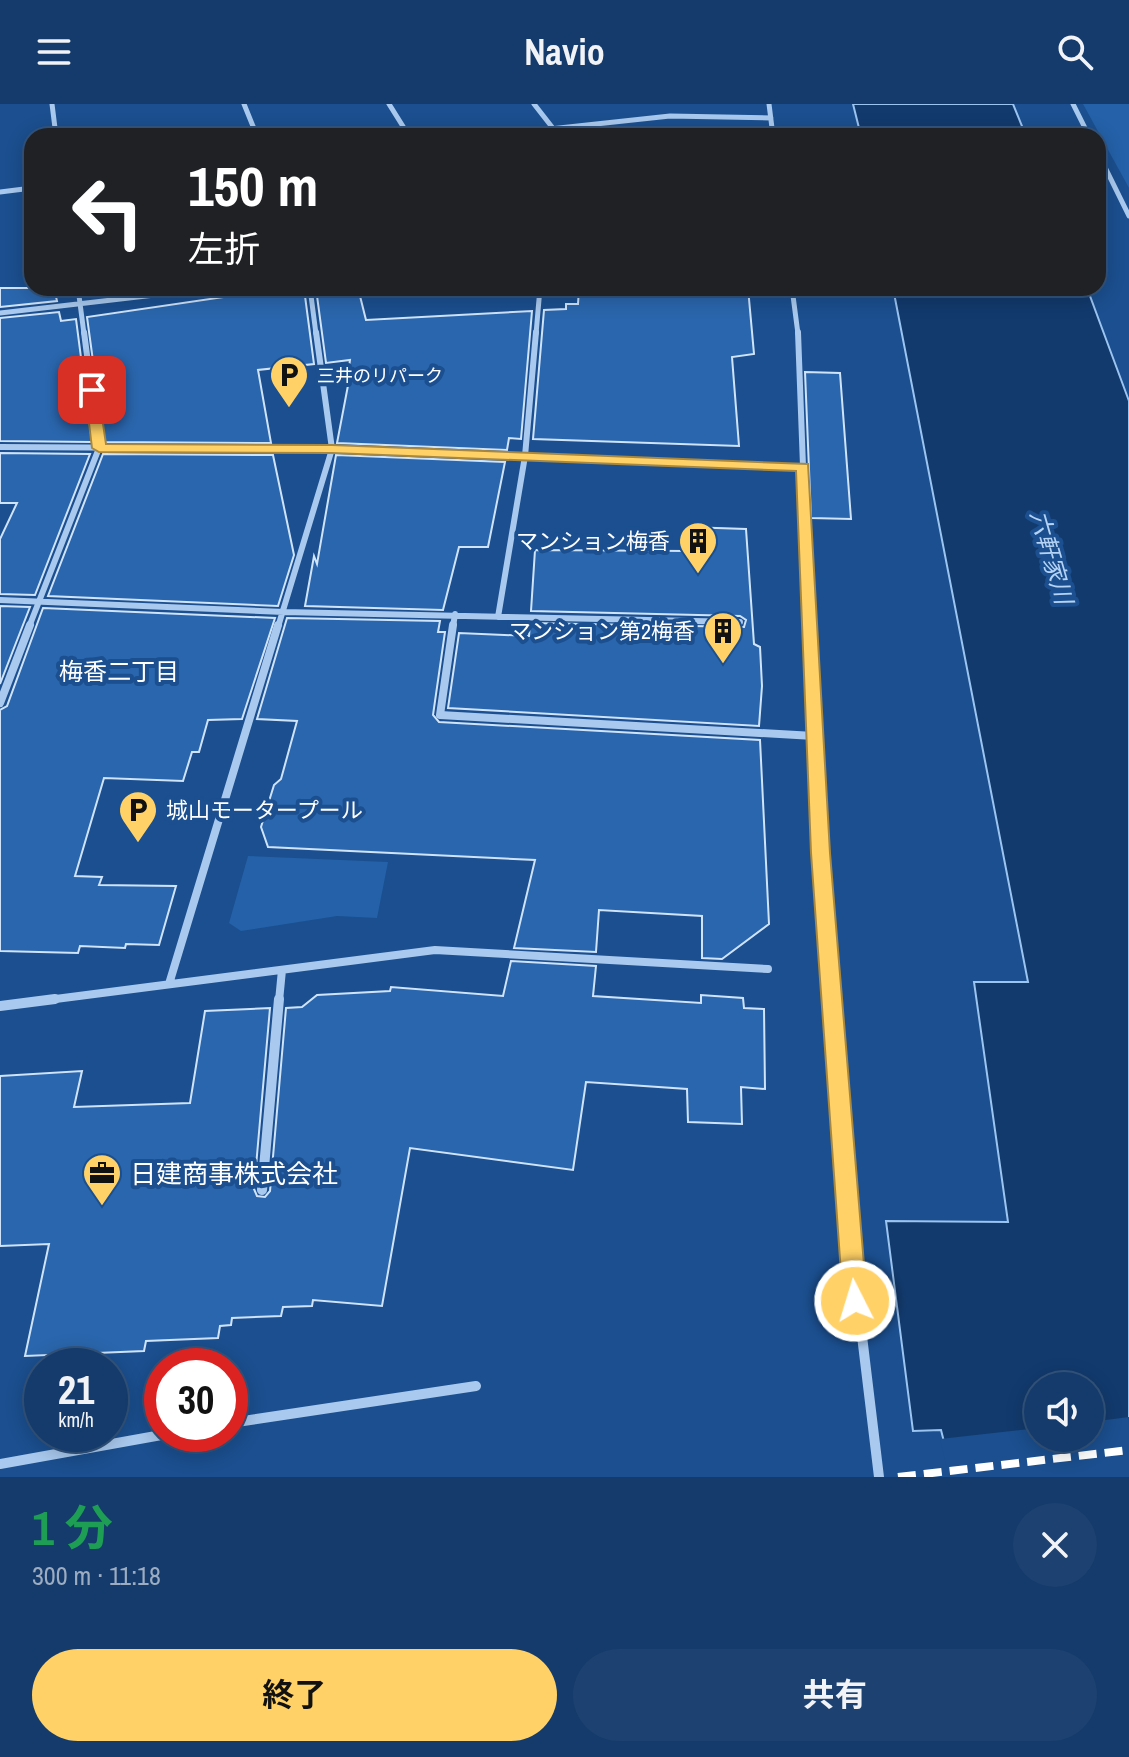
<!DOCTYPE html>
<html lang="ja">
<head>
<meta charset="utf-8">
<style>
  body { margin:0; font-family:"Archivo Narrow","Noto Sans JP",sans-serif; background:#1d4271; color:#f1f3f6; height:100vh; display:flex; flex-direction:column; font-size:30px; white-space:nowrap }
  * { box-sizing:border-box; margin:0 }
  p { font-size:26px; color:#9dadc1 }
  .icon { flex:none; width:44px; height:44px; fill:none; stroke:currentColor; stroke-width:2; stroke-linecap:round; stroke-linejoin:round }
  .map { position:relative; height:1373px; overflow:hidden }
  .details { display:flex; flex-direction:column; background:#143b6b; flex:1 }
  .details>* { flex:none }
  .top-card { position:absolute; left:24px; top:24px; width:1082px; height:168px; border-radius:24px; box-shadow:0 4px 20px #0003,0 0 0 2px #33557e; background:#202124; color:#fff; overflow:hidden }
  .buttons { position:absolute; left:1024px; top:1268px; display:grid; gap:16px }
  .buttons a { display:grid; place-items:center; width:80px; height:80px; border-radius:50%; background:#143b6b; box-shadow:0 4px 20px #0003,0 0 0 2px #33557e; font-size:40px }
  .speed { position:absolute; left:24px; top:1244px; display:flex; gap:16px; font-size:40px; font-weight:700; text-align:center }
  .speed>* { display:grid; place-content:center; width:104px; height:104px; border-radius:50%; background:#143b6b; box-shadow:0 4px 20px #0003,0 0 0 2px #33557e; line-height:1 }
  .speed small { font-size:20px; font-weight:400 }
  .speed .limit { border:12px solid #d22; background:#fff; color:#111 }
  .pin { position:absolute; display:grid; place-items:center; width:68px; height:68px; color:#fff; margin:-34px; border-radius:16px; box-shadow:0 4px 12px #0006 }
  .me { position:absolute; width:88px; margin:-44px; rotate:355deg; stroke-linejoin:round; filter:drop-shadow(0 0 6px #0008) }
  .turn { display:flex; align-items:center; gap:28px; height:168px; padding:0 32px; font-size:36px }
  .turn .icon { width:104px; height:104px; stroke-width:2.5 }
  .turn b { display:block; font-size:56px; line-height:68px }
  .round { display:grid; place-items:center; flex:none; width:84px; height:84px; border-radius:42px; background:#1d4271 }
  .overview { display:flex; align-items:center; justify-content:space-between; height:136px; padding:0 32px }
  h1 { font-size:48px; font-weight:700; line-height:60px; color:#1e9e55 }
  .action { display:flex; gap:16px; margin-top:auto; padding:16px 32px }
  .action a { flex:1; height:92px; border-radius:48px; background:#ffd166; color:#111; font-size:32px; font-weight:700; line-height:92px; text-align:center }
  .action a+a { background:#1d4271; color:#f1f3f6 }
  header { display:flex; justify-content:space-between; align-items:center; height:104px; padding:0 32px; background:#143b6b; font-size:36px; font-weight:700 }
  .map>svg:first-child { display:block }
</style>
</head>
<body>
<header><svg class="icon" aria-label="menu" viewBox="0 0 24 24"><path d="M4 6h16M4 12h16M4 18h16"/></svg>Navio<svg class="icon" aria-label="search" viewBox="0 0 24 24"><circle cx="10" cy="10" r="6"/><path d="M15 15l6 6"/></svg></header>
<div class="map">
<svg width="1129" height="1373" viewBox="0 0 1129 1373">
  <rect width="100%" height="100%" fill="#1b4f8f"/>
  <!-- green -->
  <path fill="#2461a8" d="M 1083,0 L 1129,0 L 1129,84 Z
    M 248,752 L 388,758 L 377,814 L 337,812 L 241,827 L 229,819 Z"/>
  <!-- water -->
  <path fill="#123a6d" stroke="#9cc4f0" stroke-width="2" fill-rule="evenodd" d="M 853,0 L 1013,0 L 1026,32 L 861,32 Z
    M 893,184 L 1087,184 L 1129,297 L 1129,1373 L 953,1373 L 941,1326 L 913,1327 L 886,1117 L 1008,1118 L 974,878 L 1028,878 ZM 1038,1282 L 1090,1282 L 1090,1334 L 1038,1334 Z"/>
  <!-- pier -->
  <path fill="#1b4f8f" d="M 1129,1313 L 1129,1373 L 949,1373 L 940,1335 L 1038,1324 L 1038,1334 L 1090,1334 L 1090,1318 Z"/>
  <!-- building -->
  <path fill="#2a66ad" stroke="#cfe3fa" stroke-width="2" d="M 0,184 L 54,184 L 57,197 L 0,203 Z
    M 285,184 L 305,192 L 314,260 L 258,266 L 271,339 L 104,338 L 87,213 Z
    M 328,184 L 358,184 L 366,216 L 532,207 L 521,335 L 509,334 L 507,346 L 337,339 L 350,271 L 348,271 L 350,256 L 326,259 L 317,192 Z
    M 579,184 L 748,184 L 754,250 L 732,253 L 739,342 L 533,335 L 544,206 L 566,205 L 566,200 L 578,200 Z
    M 59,208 L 61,217 L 76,215 L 92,338 L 0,337 L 0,214 Z
    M 805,268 L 840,269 L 851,415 L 811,414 Z
    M 0,349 L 90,350 L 35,491 L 0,490 L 0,435 L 17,399 L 0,399 Z
    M 103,350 L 273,351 L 294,451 L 278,502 L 48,492 Z
    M 336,351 L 505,358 L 488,443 L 459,443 L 443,506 L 305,502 L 314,452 L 317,460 Z
    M 687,423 L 746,425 L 754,540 L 760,543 L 762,582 L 759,622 L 448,604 L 459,529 L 529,532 L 530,519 L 744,523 L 746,516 L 740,512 L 531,507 L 535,446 L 687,447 Z
    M 0,502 L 30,503 L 0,580 Z
    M 43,504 L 275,514 L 242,615 L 208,616 L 199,648 L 192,648 L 183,677 L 104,674 L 75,772 L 102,773 L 99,781 L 176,782 L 159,841 L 126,840 L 125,844 L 80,842 L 78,849 L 0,847 L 0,606 L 7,602 Z
    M 287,514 L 440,517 L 438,528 L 445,528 L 433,611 L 439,618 L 760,636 L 769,820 L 722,855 L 702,854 L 702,812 L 599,806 L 596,848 L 514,844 L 535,756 L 268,743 L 261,723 L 274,681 L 281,675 L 297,617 L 257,615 Z
    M 511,857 L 596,862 L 593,892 L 701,899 L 701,891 L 743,894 L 744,904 L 764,905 L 765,985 L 741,983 L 742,1020 L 688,1018 L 687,985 L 586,978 L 573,1066 L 410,1044 L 382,1202 L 313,1196 L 312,1202 L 283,1203 L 281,1212 L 232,1214 L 231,1221 L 220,1222 L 218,1234 L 146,1237 L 144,1247 L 25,1252 L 49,1140 L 0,1142 L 0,972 L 82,967 L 74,1003 L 190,999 L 205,907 L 270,904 L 254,1085 L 257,1092 L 265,1093 L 270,1087 L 286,904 L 302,903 L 317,891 L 390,887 L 391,883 L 503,892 Z"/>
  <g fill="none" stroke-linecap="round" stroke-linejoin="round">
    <!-- minor-far3 -->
    <path stroke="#a9c9ee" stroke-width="5" d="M 52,0 L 56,32
      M 244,0 L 257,32
      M 389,0 L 409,32
      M 534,0 L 559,32
      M 769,0 L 773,32
      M 1073,0 L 1089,32
      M 485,32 L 670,12 L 771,14
      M 1098,49 L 1129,112
      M 0,88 L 32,84
      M 78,184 L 84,230
      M 310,184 L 316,230
      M 792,184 L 798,230
      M 0,209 L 215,184
      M 536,230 L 540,184"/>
    <!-- minor-far2 -->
    <path stroke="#a9c9ee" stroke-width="6" d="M 798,228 L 809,523
      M 0,343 L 332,345 L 803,363
      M 0,496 L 284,508 L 740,518
      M 498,513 L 525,352 L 536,228
      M 29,523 L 99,344 L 84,228
      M 278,523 L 332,345 L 316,228
      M 453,523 L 455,510"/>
    <!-- minor-far1 -->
    <path stroke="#a9c9ee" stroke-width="8" d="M 453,521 L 440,611 L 814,632
      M 809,521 L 829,897
      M 0,599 L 30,521
      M 169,880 L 278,521
      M 40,897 L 435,846 L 768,865
      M 279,897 L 282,866"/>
    <!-- minor -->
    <path stroke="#a9c9ee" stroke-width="10" d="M 829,895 L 845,1091 L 879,1373
      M 0,902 L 55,895
      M 262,1086 L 279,895
      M 230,1319 L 476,1282
      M 0,1360 L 167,1330"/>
    <!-- rail -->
    <path stroke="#fff" stroke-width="8" stroke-dasharray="18 8" stroke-linecap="butt" d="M 898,1373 L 1129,1346"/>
  </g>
  <!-- route -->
  <path fill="#ffd166" stroke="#a68842" stroke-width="2" d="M 92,282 L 98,286 L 106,340 L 332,341 L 808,360 L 830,749 L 867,1197 L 863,1205 L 855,1209 L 846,1205 L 843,1197 L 811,749 L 796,367 L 332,349 L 99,348 L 92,344 L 85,286 Z"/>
  <!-- icons -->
  <defs>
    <g id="parking-pin" transform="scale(2)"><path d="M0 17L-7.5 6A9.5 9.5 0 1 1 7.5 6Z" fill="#ffd166" stroke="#1b4f8f"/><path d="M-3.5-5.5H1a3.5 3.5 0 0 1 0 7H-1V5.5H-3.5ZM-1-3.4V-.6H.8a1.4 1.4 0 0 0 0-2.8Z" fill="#111"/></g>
    <g id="building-pin" transform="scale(2)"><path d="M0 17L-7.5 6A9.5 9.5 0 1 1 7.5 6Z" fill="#ffd166" stroke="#1b4f8f"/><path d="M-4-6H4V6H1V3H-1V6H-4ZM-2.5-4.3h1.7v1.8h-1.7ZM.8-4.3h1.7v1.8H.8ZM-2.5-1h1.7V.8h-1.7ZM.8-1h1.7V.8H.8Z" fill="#111"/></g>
    <g id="office-pin" transform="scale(2)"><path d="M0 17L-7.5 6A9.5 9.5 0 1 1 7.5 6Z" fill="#ffd166" stroke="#1b4f8f"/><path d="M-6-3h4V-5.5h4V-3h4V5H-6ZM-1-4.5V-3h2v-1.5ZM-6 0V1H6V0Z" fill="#111"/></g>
  </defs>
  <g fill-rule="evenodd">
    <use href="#parking-pin" x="289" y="271"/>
    <use href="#building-pin" x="698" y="437"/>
    <use href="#building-pin" x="723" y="527"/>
    <use href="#parking-pin" x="138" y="706"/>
    <use href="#office-pin" x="102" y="1069"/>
  </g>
  <g text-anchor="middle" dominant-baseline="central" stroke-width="8" stroke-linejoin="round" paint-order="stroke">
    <!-- far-poi labels -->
    <g font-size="18" fill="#fff" stroke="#1b4f8f" text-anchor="start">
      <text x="317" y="271">三井のリパーク</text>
    </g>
    <!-- poi labels -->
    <g font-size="22" fill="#fff" stroke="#1b4f8f" text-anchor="end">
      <text x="670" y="437">マンション梅香</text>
      <text x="695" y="527">マンション第2梅香</text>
      <text x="166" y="706" text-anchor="start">城山モータープール</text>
    </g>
    <!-- water labels -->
    <g font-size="24" font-style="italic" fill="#b5d3f5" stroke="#1b4f8f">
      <text transform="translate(1052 453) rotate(74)">六軒家川</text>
    </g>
    <!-- neighbourhood labels -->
    <g font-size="24" fill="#fff" stroke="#1b4f8f">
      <text x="119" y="567">梅香二丁目</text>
    </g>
    <!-- near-poi labels -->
    <g font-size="26" fill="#fff" stroke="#1b4f8f" text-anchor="start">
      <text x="130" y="1069">日建商事株式会社</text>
    </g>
  </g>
</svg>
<div class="buttons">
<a><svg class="icon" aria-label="sound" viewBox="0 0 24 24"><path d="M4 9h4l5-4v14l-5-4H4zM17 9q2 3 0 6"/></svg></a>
</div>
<div class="speed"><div>21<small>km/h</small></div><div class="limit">30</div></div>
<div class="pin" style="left:92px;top:286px;background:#d93025"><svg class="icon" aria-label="arrive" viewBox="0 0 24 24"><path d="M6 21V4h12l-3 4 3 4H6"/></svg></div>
<svg class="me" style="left:855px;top:1197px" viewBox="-20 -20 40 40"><circle r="17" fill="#ffd166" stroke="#fff" stroke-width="3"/><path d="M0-11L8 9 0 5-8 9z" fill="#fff"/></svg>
<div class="top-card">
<div class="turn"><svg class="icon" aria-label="left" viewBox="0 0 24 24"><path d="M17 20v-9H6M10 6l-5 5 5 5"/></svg><div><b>150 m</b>左折</div></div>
</div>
</div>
<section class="details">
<div class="overview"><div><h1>1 分</h1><p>300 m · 11:18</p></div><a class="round"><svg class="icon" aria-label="close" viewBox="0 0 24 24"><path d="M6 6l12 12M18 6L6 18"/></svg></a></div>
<div class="action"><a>終了</a><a>共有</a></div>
</section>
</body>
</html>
